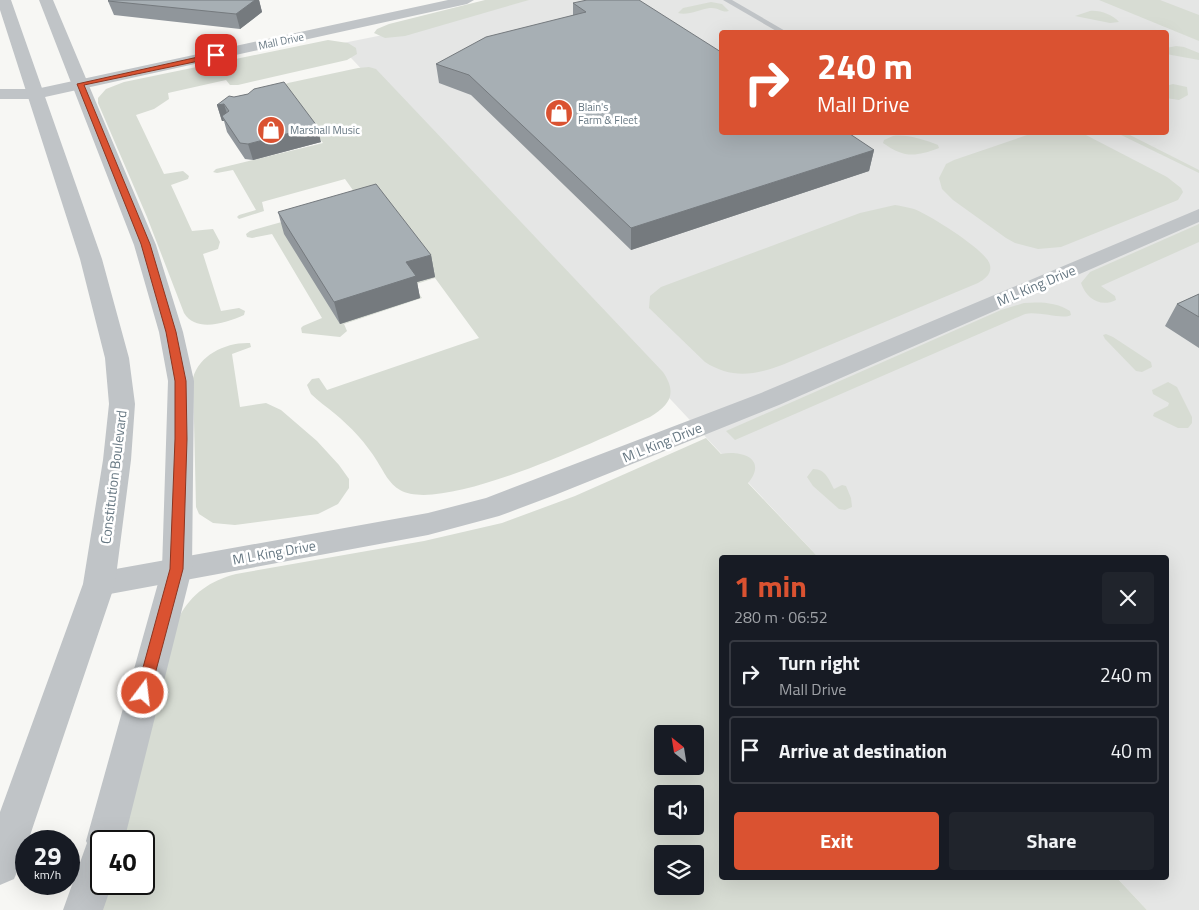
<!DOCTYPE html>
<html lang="en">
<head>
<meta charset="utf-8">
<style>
  body { margin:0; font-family:"Titillium Web",sans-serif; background:#20242c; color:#f1f3f6; height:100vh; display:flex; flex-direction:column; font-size:19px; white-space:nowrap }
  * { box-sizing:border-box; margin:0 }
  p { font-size:16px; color:#9ea1a6 }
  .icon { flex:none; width:28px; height:28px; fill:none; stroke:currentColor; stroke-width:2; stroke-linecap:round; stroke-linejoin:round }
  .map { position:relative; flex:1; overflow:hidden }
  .side { position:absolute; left:719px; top:555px; width:450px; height:325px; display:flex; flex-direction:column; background:#171b24; border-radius:5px; box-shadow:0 5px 20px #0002 }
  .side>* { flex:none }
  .banner { position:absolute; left:719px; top:30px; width:450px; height:105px; border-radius:5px; box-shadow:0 5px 20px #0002; background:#da5231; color:#fff; overflow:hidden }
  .needle { width:32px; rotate:330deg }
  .controls { position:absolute; left:654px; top:725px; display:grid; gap:10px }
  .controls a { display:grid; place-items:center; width:50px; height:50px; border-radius:5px; background:#171b24; box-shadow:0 5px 20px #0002; font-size:25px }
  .speed { position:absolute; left:15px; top:830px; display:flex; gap:10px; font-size:25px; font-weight:700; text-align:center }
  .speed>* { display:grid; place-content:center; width:65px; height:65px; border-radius:50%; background:#171b24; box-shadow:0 5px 20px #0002; line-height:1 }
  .speed small { font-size:12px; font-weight:400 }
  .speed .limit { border:2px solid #111; border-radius:8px; background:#fff; color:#111 }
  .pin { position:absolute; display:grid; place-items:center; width:42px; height:42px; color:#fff; margin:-21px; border-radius:10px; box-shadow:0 2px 8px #0006 }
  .me { position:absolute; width:55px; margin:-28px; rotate:15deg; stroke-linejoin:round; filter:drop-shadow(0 0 4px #0008) }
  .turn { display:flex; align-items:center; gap:18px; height:105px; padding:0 15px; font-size:22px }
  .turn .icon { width:65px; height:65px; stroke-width:2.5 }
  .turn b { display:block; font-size:35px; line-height:42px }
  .round { display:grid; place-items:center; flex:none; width:52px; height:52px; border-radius:5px; background:#20242c }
  .head { display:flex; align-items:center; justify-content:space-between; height:85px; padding:0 15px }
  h1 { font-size:30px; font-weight:700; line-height:38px; color:#da5231 }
  .action { display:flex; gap:10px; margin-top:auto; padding:10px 15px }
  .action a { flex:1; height:58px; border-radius:5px; background:#da5231; color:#fff; font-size:20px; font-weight:700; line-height:58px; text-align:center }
  .action a+a { background:#20242c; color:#f1f3f6 }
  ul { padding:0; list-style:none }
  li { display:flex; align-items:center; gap:15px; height:68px; margin:0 10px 8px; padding:0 5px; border:2px solid #363941; border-radius:5px }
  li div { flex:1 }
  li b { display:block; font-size:19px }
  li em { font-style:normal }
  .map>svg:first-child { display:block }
</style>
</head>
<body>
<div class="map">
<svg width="1199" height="910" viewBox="0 0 1199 910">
  <rect width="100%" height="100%" fill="#f7f7f4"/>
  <!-- built -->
  <path fill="#e5e6e5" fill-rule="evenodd" d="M 522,0 L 1199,0 L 1199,910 L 1147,910 L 1117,878 L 1166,878 L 1166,558 L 818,557 L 338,44 L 418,28 ZM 721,32 L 1166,32 L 1166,132 L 721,132 Z"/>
  <!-- green -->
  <path fill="#d7dcd3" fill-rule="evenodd" d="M 485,0 L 529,0 L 405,36 L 385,38 L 374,33 L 377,29 L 389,24 Z
    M 1099,0 L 1160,0 L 1199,15 L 1199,41 Z
    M 711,2 L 722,4 L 729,11 C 722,13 718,7 710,8 C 700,9 688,16 678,13 L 683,8 Z
    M 1090,11 C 1100,10 1113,15 1119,22 L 1110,23 L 1075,16 Z
    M 328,40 L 348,43 L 356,48 L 357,54 L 347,60 L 238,85 L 230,85 L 226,80 L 168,93 L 169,99 L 154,109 L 136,115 L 164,174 L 183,171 L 189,176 L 188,179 L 171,185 L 192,231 L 213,229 L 220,242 L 218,249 L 203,254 L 221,311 L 239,308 L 245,311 L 244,315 C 226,323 196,333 184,313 L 147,217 L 98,103 L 98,98 L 106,89 L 124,82 Z
    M 1176,46 L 1184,47 L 1199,53 L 1199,60 L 1166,54 L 1166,48 Z
    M 369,67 L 376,69 L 663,372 C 677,393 671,404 650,417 C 604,437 443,515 400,490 C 389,484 384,472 377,461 C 366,443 351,427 334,413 C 327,407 318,401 311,394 L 307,385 L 312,379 L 319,378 L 327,390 L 479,338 L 435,278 L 413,285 L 422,298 L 344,324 L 347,331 L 340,337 L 302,333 L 301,328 L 303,326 L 322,318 L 272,234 L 252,238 L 247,237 L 246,234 L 250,231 L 360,200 L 345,179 L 262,202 L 264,211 L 239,219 L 237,217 L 239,215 L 256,210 L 233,170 L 217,173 L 213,172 L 216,169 L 323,143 L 282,86 L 288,83 L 358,68 Z
    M 1173,84 L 1187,87 L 1188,95 L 1179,100 L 1166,98 L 1166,86 Z
    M 1033,133 L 1084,134 L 1167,177 L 1181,188 L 1183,192 L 1178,200 L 1061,247 L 1038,249 L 1015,243 L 1006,238 L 953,200 L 942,189 L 939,178 L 946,164 L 954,160 Z
    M 1117,133 L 1126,133 L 1199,170 L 1199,173 Z
    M 893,136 C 906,134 925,140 938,145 L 939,148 C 915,157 904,158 883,143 L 884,140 Z
    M 895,205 C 901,206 907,207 914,209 C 928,214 988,251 990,265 C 992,274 985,279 978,283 L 782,365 C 755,375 731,379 705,362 L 649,308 L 650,296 L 661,287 L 860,213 Z
    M 1199,224 L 1199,242 L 1101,286 L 1115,296 L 1116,300 C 1100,308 1086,298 1081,283 L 1090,272 Z
    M 1024,303 C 1040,302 1056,302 1070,311 L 1071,315 C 1063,320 1039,311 1025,314 L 735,440 L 726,431 L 1001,310 Z
    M 1106,334 L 1113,337 L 1151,362 L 1152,367 L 1142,372 L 1136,371 L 1105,339 L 1103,335 Z
    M 250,343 L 251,347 L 232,354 L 240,407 L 266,403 L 281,410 L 317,441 L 339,465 L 349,479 L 349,488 L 338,504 L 318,514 L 235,525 L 213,523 L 199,514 L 196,507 L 193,378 C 199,355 226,342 250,343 Z
    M 1168,382 L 1177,387 L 1192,417 L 1192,423 L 1188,428 L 1178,428 L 1153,416 L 1154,413 L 1168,406 L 1169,403 L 1153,394 L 1152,390 Z
    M 706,438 L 721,454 C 742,450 768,459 748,483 L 818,557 L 721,558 L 721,878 L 1117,878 L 1147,910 L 95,910 L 104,884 L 144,884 L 144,841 L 118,841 L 179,617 C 192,593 210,581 236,574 L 424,541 L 502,523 L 575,496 ZM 662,734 L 695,734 L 695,766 L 662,766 ZM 662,794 L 695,794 L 695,826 L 662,826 ZM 662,854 L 695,854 L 695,886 L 662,886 Z
    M 813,469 C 826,469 829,480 834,489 L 842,485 L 846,486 L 851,498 L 852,507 L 845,510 L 839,509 L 813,486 L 807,477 Z"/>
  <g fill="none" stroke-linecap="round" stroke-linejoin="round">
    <!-- service -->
    <path fill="#c0c4c7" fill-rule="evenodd" d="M 723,0 L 732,0 L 787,32 L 778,32 Z"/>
    <!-- minor -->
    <path fill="#c0c4c7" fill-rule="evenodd" d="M 448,0 L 474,0 L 467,4 L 36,99 L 0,99 L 0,89 L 36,89 Z
      M 1199,209 L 1199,222 L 779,405 L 555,495 L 499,516 L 428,535 L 99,596 L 88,593 L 84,584 L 88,575 L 99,572 L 428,513 L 486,498 L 761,393 Z"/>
    <!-- tertiary -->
    <path fill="#c0c4c7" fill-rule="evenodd" d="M 0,0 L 11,0 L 102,259 L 129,358 L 135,404 L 131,460 L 115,584 L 20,865 L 14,879 L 0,885 L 0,812 L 83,584 L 103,460 L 109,404 L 105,358 L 80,259 L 0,10 Z
      M 39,0 L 53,0 L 156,245 L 183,332 L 194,381 L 192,569 L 124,841 L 101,841 L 101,884 L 112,884 L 103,910 L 63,910 L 87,843 L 86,841 L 162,569 L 168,381 L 159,332 L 134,245 Z"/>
  </g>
  <!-- wall -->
  <path fill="#90969b" d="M 109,0 L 259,0 L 262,12 L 240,29 L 114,15 L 108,1 Z
    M 573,3 L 874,150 L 869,171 L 631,250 L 471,95 L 439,83 L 436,64 L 573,15 Z
    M 248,94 L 321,142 L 253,160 L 245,159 L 227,132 L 224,121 L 222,121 L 217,105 L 234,97 Z
    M 278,212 L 431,255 L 435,277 L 417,282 L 420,298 L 340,324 L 284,234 Z
    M 1199,294 L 1199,348 L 1165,326 L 1177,304 Z"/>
  <!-- shaded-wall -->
  <path fill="#757a7e" d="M 255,0 L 259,0 L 262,12 L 240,29 L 236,14 Z
    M 224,104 L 229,120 L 222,116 L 224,121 L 222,121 L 217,105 Z
    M 317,126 L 321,142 L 253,160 L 248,144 Z
    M 874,150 L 869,171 L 631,250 L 631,228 Z
    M 431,255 L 435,277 L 417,282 L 420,298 L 340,324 L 334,302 L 406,262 Z"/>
  <!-- building -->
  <path fill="#a7afb4" stroke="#757a7e" d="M 109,0 L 255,0 L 236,14 L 108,1 Z
    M 587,0 L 639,0 L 721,52 L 721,132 L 847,132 L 874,150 L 631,228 L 469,75 L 436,64 L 486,37 L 586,12 L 573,3 Z
    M 284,82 L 317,126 L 248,144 L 240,143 L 222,116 L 229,111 L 224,104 L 217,105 L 229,96 L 234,97 L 248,94 L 254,89 Z
    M 376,184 L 431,255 L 406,262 L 416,276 L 334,302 L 278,212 Z
    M 1199,294 L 1199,317 L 1177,304 Z"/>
  <!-- route -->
  <path fill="#da5231" stroke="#8e3520" d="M 216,53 L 219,55 L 218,57 L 84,85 L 150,244 L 176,332 L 186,381 L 187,439 L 183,569 L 150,693 L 148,698 L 143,700 L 138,698 L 136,693 L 170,569 L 175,439 L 175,381 L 166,332 L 141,244 L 77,84 Z"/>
  <!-- icons -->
  <defs>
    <g id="shop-disc" transform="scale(1.4375)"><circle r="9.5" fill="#da5231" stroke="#fff"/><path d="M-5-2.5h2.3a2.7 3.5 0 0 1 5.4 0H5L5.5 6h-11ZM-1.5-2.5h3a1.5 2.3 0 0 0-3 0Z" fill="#fff"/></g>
  </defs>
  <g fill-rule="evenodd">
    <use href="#shop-disc" x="559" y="113"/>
    <use href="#shop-disc" x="271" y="130"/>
  </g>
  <g text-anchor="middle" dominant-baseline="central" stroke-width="5" stroke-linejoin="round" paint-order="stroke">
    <!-- far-street labels -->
    <g font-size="11" fill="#677883" stroke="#fff">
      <text transform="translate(281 41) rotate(-12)">Mall Drive</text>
    </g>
    <!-- far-poi labels -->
    <g font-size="11" fill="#677883" stroke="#fff" text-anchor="start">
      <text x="578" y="107">Blain's<tspan x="578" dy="13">Farm &amp; Fleet</tspan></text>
      <text x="290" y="130">Marshall Music</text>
    </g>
    <!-- street labels -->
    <g font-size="14" fill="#677883" stroke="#fff">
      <text transform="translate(1036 285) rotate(-23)">M L King Drive</text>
      <text transform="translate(662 442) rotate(-22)">M L King Drive</text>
      <text transform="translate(113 477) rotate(-83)">Constitution Boulevard</text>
      <text transform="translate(274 552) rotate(-10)">M L King Drive</text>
    </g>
  </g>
</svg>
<div class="controls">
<a><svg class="needle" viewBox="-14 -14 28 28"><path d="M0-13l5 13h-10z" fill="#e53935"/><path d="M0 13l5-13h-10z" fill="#9ea1a6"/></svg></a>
<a><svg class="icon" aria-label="sound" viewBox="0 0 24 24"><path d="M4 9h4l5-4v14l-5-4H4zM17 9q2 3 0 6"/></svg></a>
<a><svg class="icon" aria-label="layers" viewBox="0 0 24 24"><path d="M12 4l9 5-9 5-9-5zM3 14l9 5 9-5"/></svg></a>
</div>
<div class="speed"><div>29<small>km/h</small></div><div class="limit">40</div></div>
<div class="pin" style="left:216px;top:55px;background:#d93025"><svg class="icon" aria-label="arrive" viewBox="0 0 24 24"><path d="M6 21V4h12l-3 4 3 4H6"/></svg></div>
<svg class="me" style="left:143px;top:693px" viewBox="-20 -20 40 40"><circle r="17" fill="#da5231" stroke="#fff" stroke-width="3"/><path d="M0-11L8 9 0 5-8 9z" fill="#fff"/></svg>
<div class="banner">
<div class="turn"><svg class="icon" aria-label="right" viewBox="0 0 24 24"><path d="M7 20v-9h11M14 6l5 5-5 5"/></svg><div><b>240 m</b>Mall Drive</div></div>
</div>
<section class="side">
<div class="head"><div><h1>1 min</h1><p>280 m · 06:52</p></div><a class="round"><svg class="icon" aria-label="close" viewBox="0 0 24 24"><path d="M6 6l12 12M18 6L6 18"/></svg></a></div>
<ul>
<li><svg class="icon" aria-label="right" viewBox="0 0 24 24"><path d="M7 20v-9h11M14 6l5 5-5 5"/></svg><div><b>Turn right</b><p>Mall Drive</p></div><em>240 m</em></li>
<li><svg class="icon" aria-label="arrive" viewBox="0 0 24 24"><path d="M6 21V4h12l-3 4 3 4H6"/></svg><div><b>Arrive at destination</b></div><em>40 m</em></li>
</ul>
<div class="action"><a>Exit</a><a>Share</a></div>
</section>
</div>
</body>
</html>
